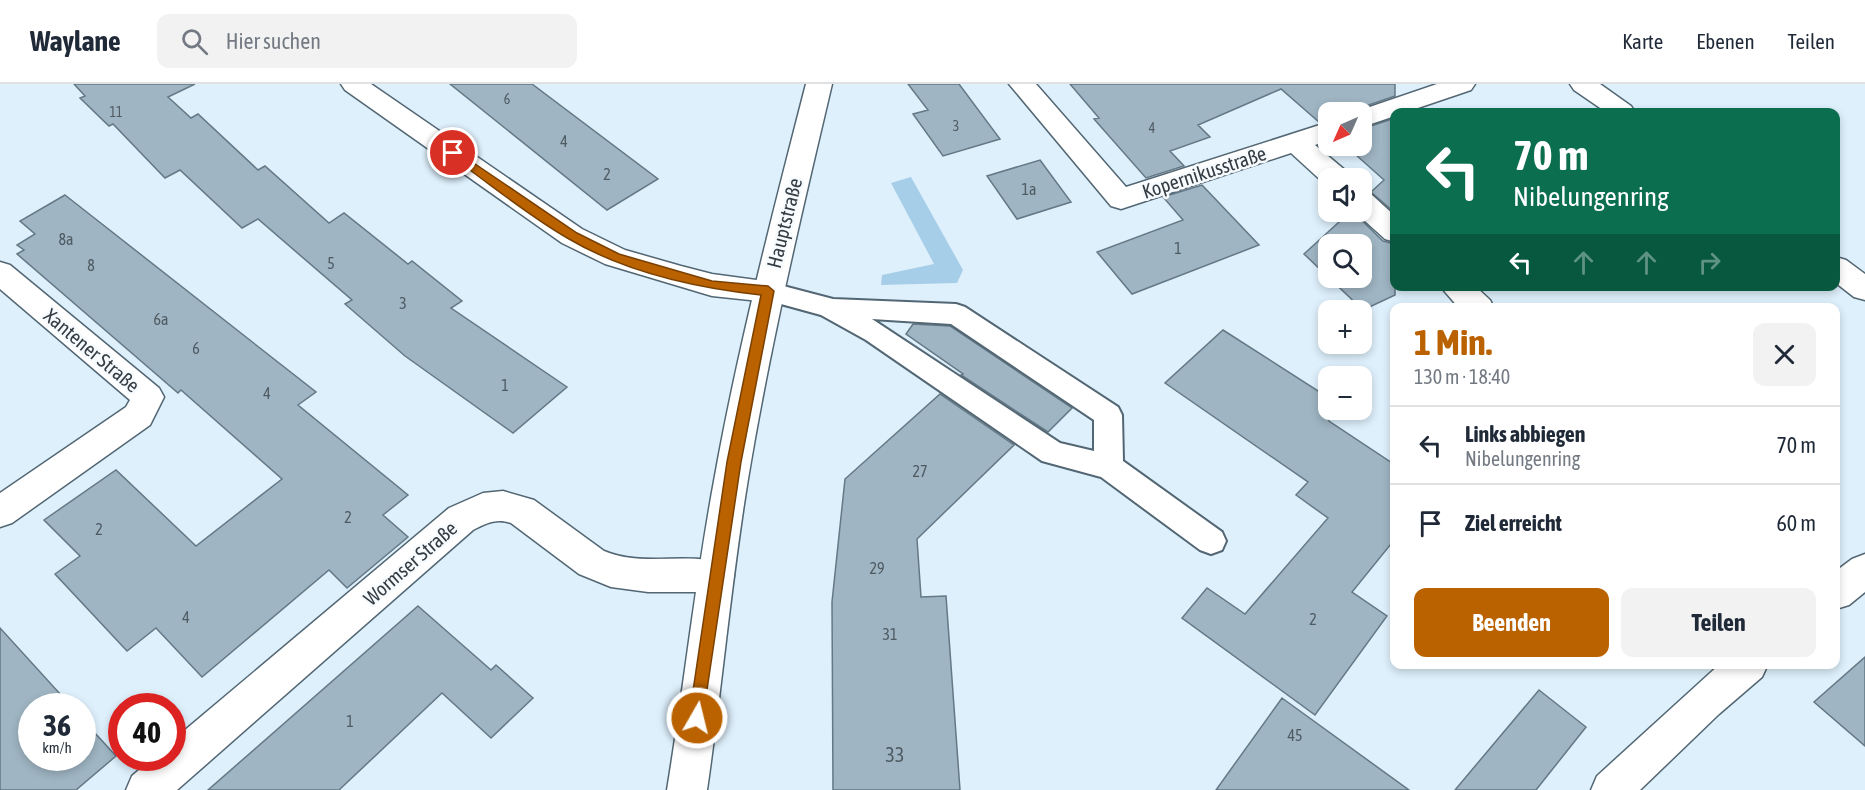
<!DOCTYPE html>
<html lang="de">
<head>
<meta charset="utf-8">
<style>
  body { margin:0; font-family:"Asap Condensed",sans-serif; background:#f2f2f3; color:#1f2937; height:100vh; display:flex; flex-direction:column; font-size:22px; white-space:nowrap }
  * { box-sizing:border-box; margin:0 }
  p { font-size:20px; color:#747a83 }
  .icon { flex:none; width:33px; height:33px; fill:none; stroke:currentColor; stroke-width:2; stroke-linecap:round; stroke-linejoin:round }
  .map { position:relative; flex:1; overflow:hidden }
  .drawer { position:absolute; left:1390px; top:219px; width:450px; height:366px; display:flex; flex-direction:column; background:#fff; border-radius:12px; box-shadow:0 3px 9px #0003 }
  .drawer>* { flex:none }
  .top-card { position:absolute; left:1390px; top:24px; width:450px; height:183px; border-radius:12px; box-shadow:0 3px 9px #0003; background:#0b6e4f; color:#fff; overflow:hidden }
  .needle { width:39px; rotate:225deg }
  .fabs { position:absolute; left:1318px; top:18px; display:grid; gap:12px }
  .fabs a { display:grid; place-items:center; width:54px; height:54px; border-radius:12px; background:#fff; box-shadow:0 3px 9px #0003; font-size:30px }
  .speed { position:absolute; left:18px; top:609px; display:flex; gap:12px; font-size:30px; font-weight:700; text-align:center }
  .speed>* { display:grid; place-content:center; width:78px; height:78px; border-radius:50%; background:#fff; box-shadow:0 3px 9px #0003; line-height:1 }
  .speed small { font-size:15px; font-weight:400 }
  .speed .limit { border:9px solid #d22; background:#fff; color:#111 }
  .pin { position:absolute; display:grid; place-items:center; width:51px; height:51px; color:#fff; margin:-26px; border:3px solid #fff; border-radius:50%; box-shadow:0 2px 6px #0007 }
  .me { position:absolute; width:66px; margin:-33px; rotate:8deg; stroke-linejoin:round; filter:drop-shadow(0 0 4px #0008) }
  .turn { display:flex; align-items:center; gap:21px; height:126px; padding:0 24px; font-size:27px }
  .turn .icon { width:78px; height:78px; stroke-width:2.5 }
  .turn b { display:block; font-size:42px; line-height:51px }
  .lanes { display:flex; align-items:center; height:57px; padding:0 24px; background:#0003; justify-content:center; gap:30px; direction:ltr }
  .lanes .off { opacity:.35 }
  .round { display:grid; place-items:center; flex:none; width:63px; height:63px; border-radius:12px; background:#f2f2f3 }
  .head { display:flex; align-items:center; justify-content:space-between; height:102px; padding:0 24px }
  h1 { font-size:36px; font-weight:700; line-height:45px; color:#bb6200 }
  .action { display:flex; gap:12px; margin-top:auto; padding:12px 24px }
  .action a { flex:1; height:69px; border-radius:12px; background:#bb6200; color:#fff; font-size:24px; font-weight:700; line-height:69px; text-align:center }
  .action a+a { background:#f2f2f3; color:#1f2937 }
  ul { padding:0; list-style:none }
  li { display:flex; align-items:center; gap:18px; height:78px; padding:0 24px; border-top:2px solid #e0e1e3 }
  li div { flex:1 }
  li b { display:block; font-size:22px }
  li em { font-style:normal }
  header { display:flex; align-items:center; gap:36px; box-sizing:border-box; height:84px; padding:0 30px; background:#fff; border-bottom:2px solid #e0e1e3 }
  header strong { font-size:28px }
  nav { display:flex; gap:33px; margin-inline-start:auto; font-size:21px }
  .search { width:420px; height:54px; background:#f2f2f3; display:flex; align-items:center; gap:15px; box-sizing:border-box; padding:0 21px; border-radius:12px; color:#747a83; font-size:22px }
  .map>svg:first-child { display:block }
</style>
</head>
<body>
<header>
<strong>Waylane</strong>
<div class="search"><svg class="icon" aria-label="search" viewBox="0 0 24 24"><circle cx="10" cy="10" r="6"/><path d="M15 15l6 6"/></svg>Hier suchen</div>
<nav><a>Karte</a><a>Ebenen</a><a>Teilen</a></nav>
</header>
<div class="map">
<svg width="1865" height="706" viewBox="0 0 1865 706">
  <rect width="100%" height="100%" fill="#def0fc"/>
  <!-- green -->
  <path fill="#a7cee8" d="M 911,93 L 963,186 L 957,199 L 881,201 L 882,191 L 934,180 L 891,99 Z"/>
  <!-- building -->
  <path fill="#9fb5c3" stroke="#647885" stroke-width="1.5" fill-rule="evenodd" d="M 74,0 L 195,0 L 168,13 L 191,34 L 198,30 L 258,86 L 265,82 L 329,139 L 344,129 L 408,180 L 412,177 L 462,217 L 451,224 L 567,303 L 513,349 L 405,272 L 345,220 L 352,216 L 258,135 L 242,144 L 180,86 L 165,94 L 113,40 L 109,42 L 80,14 L 85,12 Z
    M 450,0 L 532,0 L 658,95 L 607,126 Z
    M 908,0 L 959,0 L 1000,55 L 943,72 L 913,30 L 928,26 Z
    M 1070,0 L 1395,0 L 1395,12 L 1354,26 L 1353,28 L 1329,28 L 1329,36 L 1320,39 L 1281,5 L 1198,41 L 1210,53 L 1170,67 L 1184,82 L 1146,94 L 1094,35 L 1099,34 Z
    M 1395,34 L 1395,129 L 1371,108 L 1384,96 L 1346,62 L 1362,62 L 1362,45 Z
    M 1040,76 L 1071,118 L 1017,135 L 987,92 Z
    M 1202,101 L 1259,161 L 1132,210 L 1097,168 L 1183,136 L 1163,113 Z
    M 65,111 L 316,308 L 298,321 L 408,411 L 383,431 L 408,453 L 347,504 L 329,486 L 202,593 L 156,544 L 127,567 L 55,490 L 80,472 L 44,436 L 116,386 L 196,462 L 282,395 L 181,306 L 178,309 L 17,170 L 24,166 L 17,161 L 35,150 L 20,137 Z
    M 1350,128 L 1353,128 L 1383,157 L 1395,160 L 1395,211 L 1363,226 L 1304,170 ZM 1329,160 L 1362,160 L 1362,194 L 1329,194 Z
    M 913,240 L 950,242 L 1072,324 L 1048,348 L 961,291 L 963,290 L 906,250 Z
    M 1223,246 L 1329,314 L 1329,337 L 1395,381 L 1395,455 L 1352,508 L 1387,532 L 1315,631 L 1182,534 L 1207,504 L 1245,530 L 1328,434 L 1296,411 L 1308,398 L 1165,299 Z
    M 940,310 L 1014,361 L 917,455 L 921,513 L 946,512 L 960,706 L 833,706 L 832,518 L 845,395 Z
    M 418,522 L 491,586 L 496,581 L 533,614 L 491,654 L 442,609 L 339,706 L 208,706 Z
    M 0,544 L 71,622 L 32,622 L 32,674 L 82,674 L 82,635 L 116,672 L 76,706 L 0,706 Z
    M 1865,573 L 1865,662 L 1814,618 Z
    M 1539,606 L 1586,643 L 1536,706 L 1455,706 Z
    M 1282,614 L 1409,706 L 1216,706 Z"/>
  <g fill="none" stroke-linecap="round" stroke-linejoin="round">
    <!-- service casing -->
    <g stroke="#526673" stroke-width="4">
      <path id="service" d="M 768,198 L 833,215 L 956,220 L 965,223 L 1118,323 L 1122,331 L 1123,377 L 1222,448 L 1226,457 L 1222,466 L 1211,470 L 1200,466 L 1101,393 L 1042,377 L 866,256 L 821,231 L 759,214 L 755,207 L 759,200 ZM 872,235 L 951,240 L 1094,336 L 1094,367 L 1060,359 Z"/>
    </g>
    <!-- minor casing -->
    <g stroke="#526673" stroke-width="3">
      <path id="minor" d="M 341,0 L 371,0 L 582,145 L 625,166 L 681,182 L 712,190 L 779,199 L 783,207 L 779,215 L 768,218 L 712,212 L 605,180 L 562,159 L 345,6 Z
        M 1009,0 L 1036,0 L 1126,103 L 1329,38 L 1329,56 L 1315,61 L 1346,87 L 1350,94 L 1329,94 L 1329,101 L 1326,101 L 1291,69 L 1121,125 L 1111,122 Z
        M 1437,0 L 1475,0 L 1471,6 L 1406,28 L 1395,28 L 1395,32 L 1362,43 L 1362,28 L 1355,28 Z
        M 1570,0 L 1600,0 L 1631,22 L 1635,28 L 1606,28 L 1574,6 Z
        M 1362,108 L 1372,111 L 1395,132 L 1395,158 L 1385,155 L 1355,128 L 1362,128 Z
        M 1836,173 L 1846,176 L 1865,190 L 1865,216 L 1854,213 L 1836,199 Z
        M 0,178 L 10,181 L 159,304 L 164,313 L 150,341 L 12,439 L 0,443 L 0,409 L 126,323 L 130,316 L 0,205 Z
        M 1440,202 L 1475,202 L 1490,216 L 1494,224 L 1459,224 Z
        M 503,407 L 534,416 L 604,467 C 644,484 689,466 729,481 L 734,492 L 729,503 L 716,508 L 648,508 L 611,503 L 579,490 L 511,439 C 497,434 486,439 473,446 L 177,706 L 126,706 L 132,692 L 153,674 L 172,674 L 172,657 L 449,424 L 483,409 Z
        M 1865,470 L 1865,508 L 1849,521 L 1836,525 L 1836,487 L 1852,475 Z
        M 1720,580 L 1768,580 L 1762,593 L 1719,630 L 1640,706 L 1591,706 L 1597,692 Z"/>
    </g>
    <!-- tertiary casing -->
    <g stroke="#526673" stroke-width="3">
      <path id="tertiary" d="M 806,0 L 832,0 C 801,131 770,262 748,395 C 731,498 722,603 707,706 L 667,706 C 684,603 695,499 714,397 C 738,263 772,132 806,0 Z"/>
    </g>
    <!-- service -->
    <use href="#service" fill="#fff" fill-rule="evenodd"/>
    <!-- minor -->
    <use href="#minor" fill="#fff" fill-rule="evenodd"/>
    <!-- tertiary -->
    <use href="#tertiary" fill="#fff" fill-rule="evenodd"/>
  </g>
  <!-- route -->
  <path fill="#bb6200" stroke="#7a4000" stroke-width="1.5" d="M 453,65 L 577,149 L 619,170 L 712,197 L 768,202 L 774,207 L 741,378 L 702,639 L 697,642 L 691,639 L 689,634 L 727,378 L 761,211 C 697,204 625,188 569,155 C 527,131 489,99 449,71 L 447,69 Z"/>
  <g text-anchor="middle" dominant-baseline="central" stroke-width="5" stroke-linejoin="round" paint-order="stroke">
    <!-- far-number labels -->
    <g font-size="14" fill="#4f5b63">
      <text x="507" y="15">6</text>
      <text x="116" y="28">11</text>
      <text x="956" y="42">3</text>
      <text x="1152" y="44">4</text>
    </g>
    <!-- number labels -->
    <g font-size="16" fill="#4f5b63">
      <text x="564" y="57">4</text>
      <text x="607" y="90">2</text>
      <text x="1029" y="105">1a</text>
      <text x="66" y="155">8a</text>
      <text x="1178" y="164">1</text>
      <text x="331" y="179">5</text>
      <text x="91" y="181">8</text>
      <text x="403" y="219">3</text>
      <text x="161" y="235">6a</text>
      <text x="196" y="264">6</text>
      <text x="505" y="301">1</text>
      <text x="267" y="309">4</text>
      <text x="920" y="387">27</text>
      <text x="348" y="433">2</text>
      <text x="99" y="445">2</text>
      <text x="877" y="484">29</text>
      <text x="186" y="533">4</text>
      <text x="1313" y="535">2</text>
      <text x="890" y="550">31</text>
      <text x="350" y="637">1</text>
      <text x="1295" y="651">45</text>
    </g>
    <!-- street labels -->
    <g font-size="20" fill="#343d43" stroke="#f7fbfe">
      <text transform="translate(1204 88) rotate(-18)">Kopernikusstraße</text>
      <text transform="translate(784 139) rotate(-76)">Hauptstraße</text>
      <text transform="translate(92 266) rotate(40)">Xantener Straße</text>
      <text transform="translate(410 479) rotate(-41)">Wormser Straße</text>
    </g>
    <!-- near-number labels -->
    <g font-size="20" fill="#4f5b63">
      <text x="895" y="670">33</text>
    </g>
  </g>
</svg>
<div class="fabs">
<a><svg class="needle" viewBox="-14 -14 28 28"><path d="M0-13l5 13h-10z" fill="#e53935"/><path d="M0 13l5-13h-10z" fill="#747a83"/></svg></a>
<a><svg class="icon" aria-label="sound" viewBox="0 0 24 24"><path d="M4 9h4l5-4v14l-5-4H4zM17 9q2 3 0 6"/></svg></a>
<a><svg class="icon" aria-label="search" viewBox="0 0 24 24"><circle cx="10" cy="10" r="6"/><path d="M15 15l6 6"/></svg></a>
<a>+</a>
<a>−</a>
</div>
<div class="speed"><div>36<small>km/h</small></div><div class="limit">40</div></div>
<div class="pin" style="left:453px;top:69px;background:#d93025"><svg class="icon" aria-label="arrive" viewBox="0 0 24 24"><path d="M6 21V4h12l-3 4 3 4H6"/></svg></div>
<svg class="me" style="left:697px;top:634px" viewBox="-20 -20 40 40"><circle r="17" fill="#bb6200" stroke="#fff" stroke-width="3"/><path d="M0-11L8 9 0 5-8 9z" fill="#fff"/></svg>
<div class="top-card">
<div class="turn"><svg class="icon" aria-label="left" viewBox="0 0 24 24"><path d="M17 20v-9H6M10 6l-5 5 5 5"/></svg><div><b>70 m</b>Nibelungenring</div></div>
<div class="lanes"><svg class="icon" aria-label="left" viewBox="0 0 24 24"><path d="M17 20v-9H6M10 6l-5 5 5 5"/></svg><svg class="icon off" aria-label="ahead" viewBox="0 0 24 24"><path d="M12 20V5M6 11l6-6 6 6"/></svg><svg class="icon off" aria-label="ahead" viewBox="0 0 24 24"><path d="M12 20V5M6 11l6-6 6 6"/></svg><svg class="icon off" aria-label="right" viewBox="0 0 24 24"><path d="M7 20v-9h11M14 6l5 5-5 5"/></svg></div>
</div>
<section class="drawer">
<div class="head"><div><h1>1 Min.</h1><p>130 m · 18:40</p></div><a class="round"><svg class="icon" aria-label="close" viewBox="0 0 24 24"><path d="M6 6l12 12M18 6L6 18"/></svg></a></div>
<ul>
<li><svg class="icon" aria-label="left" viewBox="0 0 24 24"><path d="M17 20v-9H6M10 6l-5 5 5 5"/></svg><div><b>Links abbiegen</b><p>Nibelungenring</p></div><em>70 m</em></li>
<li><svg class="icon" aria-label="arrive" viewBox="0 0 24 24"><path d="M6 21V4h12l-3 4 3 4H6"/></svg><div><b>Ziel erreicht</b></div><em>60 m</em></li>
</ul>
<div class="action"><a>Beenden</a><a>Teilen</a></div>
</section>
</div>
</body>
</html>
